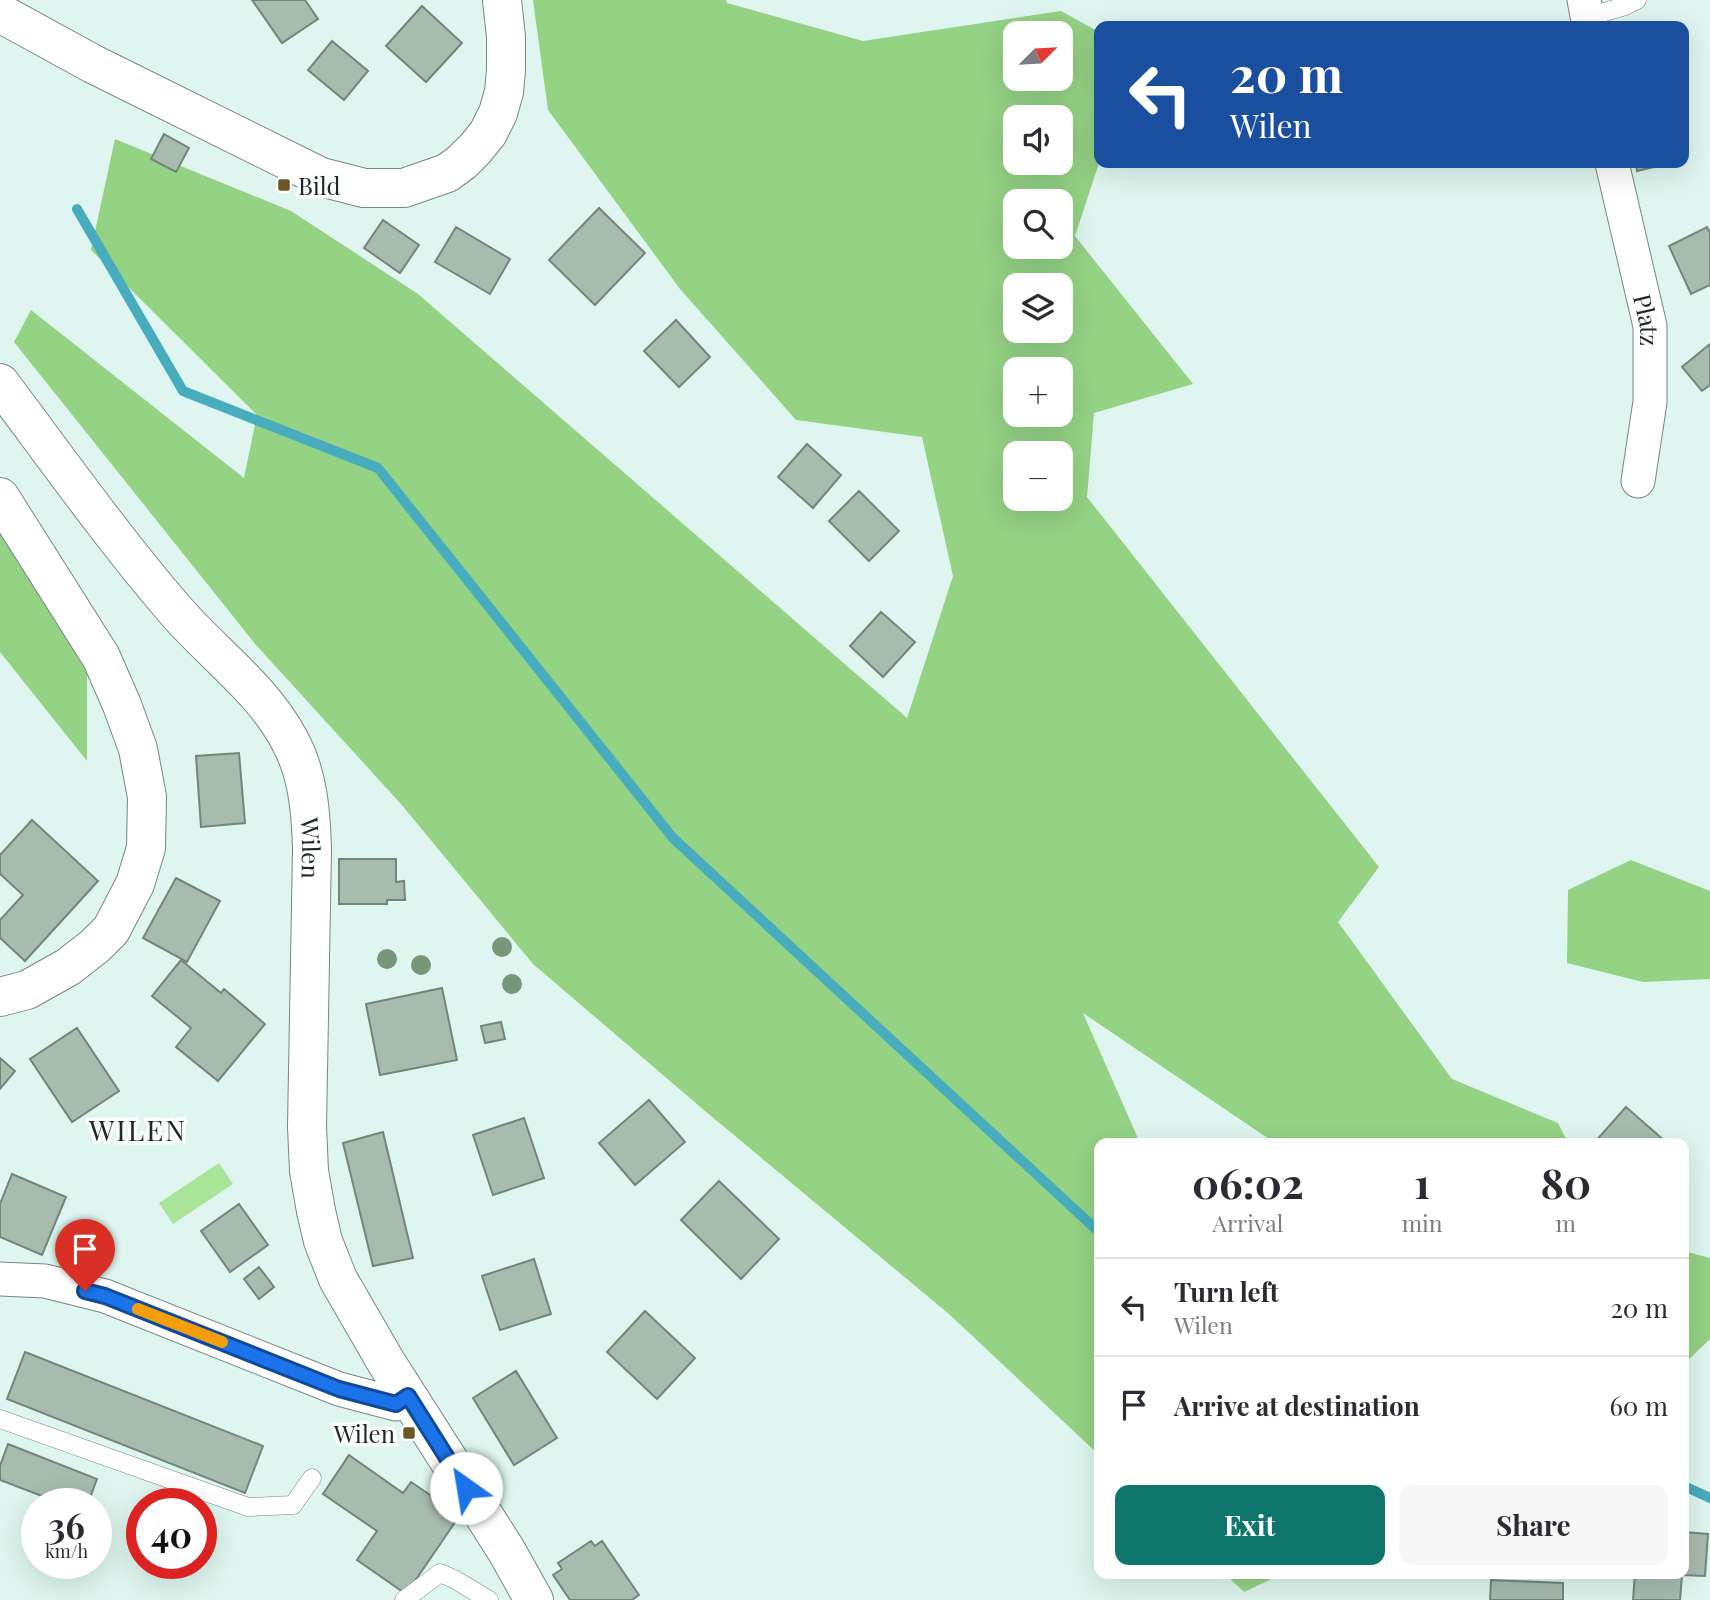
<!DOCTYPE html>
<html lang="en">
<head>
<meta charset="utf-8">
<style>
  body { margin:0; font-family:"Playfair Display",serif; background:#f7f7f7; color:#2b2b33; height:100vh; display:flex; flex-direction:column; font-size:26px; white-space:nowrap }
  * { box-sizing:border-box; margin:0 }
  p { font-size:23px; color:#7c7c81 }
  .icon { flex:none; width:38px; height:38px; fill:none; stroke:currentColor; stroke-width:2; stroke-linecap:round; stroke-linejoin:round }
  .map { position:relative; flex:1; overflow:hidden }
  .details { position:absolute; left:1094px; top:1138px; width:595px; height:441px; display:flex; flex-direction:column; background:#fff; border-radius:14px; box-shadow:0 7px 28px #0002 }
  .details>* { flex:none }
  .guide { position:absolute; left:1094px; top:21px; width:595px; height:147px; border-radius:14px; box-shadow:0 7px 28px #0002; background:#1a4fa0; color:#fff; overflow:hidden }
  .needle { width:46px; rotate:66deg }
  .controls { position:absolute; left:1003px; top:21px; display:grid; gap:14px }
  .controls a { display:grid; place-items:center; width:70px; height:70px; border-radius:14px; background:#fff; box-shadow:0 7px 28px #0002; font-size:35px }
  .speed { position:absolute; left:21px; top:1488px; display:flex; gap:14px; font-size:35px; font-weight:700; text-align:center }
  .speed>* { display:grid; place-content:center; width:91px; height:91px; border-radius:50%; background:#fff; box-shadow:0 7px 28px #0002; line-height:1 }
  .speed small { font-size:18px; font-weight:400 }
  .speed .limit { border:10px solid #d22; background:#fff; color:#111 }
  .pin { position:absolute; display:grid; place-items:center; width:60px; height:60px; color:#fff; margin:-72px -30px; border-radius:50% 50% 50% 0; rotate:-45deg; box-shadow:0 0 7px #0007 }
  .pin .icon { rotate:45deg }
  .me { position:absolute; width:77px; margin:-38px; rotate:328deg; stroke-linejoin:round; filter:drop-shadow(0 0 5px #0008) }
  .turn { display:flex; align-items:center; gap:24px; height:147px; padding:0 21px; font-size:32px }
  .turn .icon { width:91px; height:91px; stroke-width:2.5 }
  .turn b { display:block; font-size:49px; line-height:60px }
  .eta { display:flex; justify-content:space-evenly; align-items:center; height:119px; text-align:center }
  .eta b { font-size:42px; font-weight:700; line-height:49px }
  .button { display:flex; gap:14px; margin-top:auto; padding:14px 21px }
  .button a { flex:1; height:80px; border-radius:14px; background:#0f766e; color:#fff; font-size:28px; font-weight:700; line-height:80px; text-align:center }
  .button a+a { background:#f7f7f7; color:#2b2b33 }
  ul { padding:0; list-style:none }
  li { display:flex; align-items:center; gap:21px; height:98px; padding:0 21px; border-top:2px solid #e1e1e2 }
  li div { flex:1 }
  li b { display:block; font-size:26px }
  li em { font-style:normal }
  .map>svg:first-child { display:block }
</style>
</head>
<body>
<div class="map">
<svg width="1710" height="1600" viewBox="0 0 1710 1600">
  <rect width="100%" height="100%" fill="#def6ef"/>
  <!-- green -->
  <path fill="#a9e599" d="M 219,1163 L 233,1184 L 173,1224 L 159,1203 Z"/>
  <!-- forest -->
  <path fill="#94d284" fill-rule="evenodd" d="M 533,0 L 726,0 L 727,3 L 863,41 L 1061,11 L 1099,32 L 1099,163 L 1075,236 L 1193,384 L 1094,413 L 1087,497 L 1379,867 L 1338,922 L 1452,1079 L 1558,1123 L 1568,1143 L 1275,1143 L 1083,1013 L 1140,1143 L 1099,1143 L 1099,1455 L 949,1314 L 711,1116 L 533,964 L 401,804 L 256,645 L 14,342 L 31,310 L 244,478 L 257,415 L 91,250 L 115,139 L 291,211 L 418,294 L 907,718 L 953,576 L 922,437 L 796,420 L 680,289 L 548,110 ZM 1015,33 L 1060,33 L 1060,79 L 1015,79 ZM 1015,117 L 1060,117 L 1060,163 L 1015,163 ZM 1015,201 L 1060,201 L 1060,247 L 1015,247 ZM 1015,285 L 1060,285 L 1060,331 L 1015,331 ZM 1015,369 L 1060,369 L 1060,415 L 1015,415 ZM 1015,453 L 1060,453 L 1060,499 L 1015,499 Z
    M 0,534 L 87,669 L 87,761 L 0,652 Z
    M 1631,860 L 1710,891 L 1710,979 L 1643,982 L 1567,963 L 1568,890 Z
    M 1684,1251 L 1710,1258 L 1710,1339 L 1684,1364 Z
    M 1224,1573 L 1284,1573 L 1244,1592 Z"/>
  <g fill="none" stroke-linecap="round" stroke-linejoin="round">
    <!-- stream -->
    <path stroke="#47acbd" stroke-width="10" d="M 77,209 L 183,391 L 378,468 L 673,838 L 1099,1232
      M 1684,1486 L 1710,1498"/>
  </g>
  <!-- building -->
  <path fill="#a8bbaf" stroke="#74867a" stroke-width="2" d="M 252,0 L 305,0 L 318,19 L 282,43 Z
    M 422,6 L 462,43 L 426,82 L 386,46 Z
    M 332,41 L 368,71 L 344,100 L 308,70 Z
    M 164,134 L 189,148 L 176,172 L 151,159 Z
    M 1636,163 L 1667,163 L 1667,164 L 1637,171 Z
    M 599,208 L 645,253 L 595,305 L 549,260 Z
    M 383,220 L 419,245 L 400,273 L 364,248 Z
    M 456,227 L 510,259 L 490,294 L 435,262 Z
    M 1707,227 L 1710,233 L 1710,285 L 1691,294 L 1669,246 Z
    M 676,320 L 710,357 L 679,387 L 644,351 Z
    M 1710,344 L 1710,385 L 1702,391 L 1682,367 Z
    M 807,444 L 841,475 L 813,508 L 778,477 Z
    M 859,491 L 899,531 L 869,561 L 829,521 Z
    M 881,612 L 915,642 L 883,677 L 850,646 Z
    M 239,753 L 245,823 L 201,827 L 196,756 Z
    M 32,820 L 98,881 L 25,961 L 0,938 L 0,920 L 23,895 L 0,874 L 0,855 Z
    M 339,859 L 396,859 L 396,882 L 404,881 L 405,900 L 387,900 L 387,904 L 339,904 Z
    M 176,878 L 220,901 L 187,962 L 143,938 Z
    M 181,960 L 221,993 L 224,989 L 265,1024 L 218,1081 L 176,1047 L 191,1028 L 152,996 Z
    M 442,988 L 457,1060 L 380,1075 L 366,1004 Z
    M 501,1022 L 505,1039 L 485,1043 L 481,1026 Z
    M 77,1028 L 119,1091 L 72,1122 L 30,1059 Z
    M 0,1058 L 15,1071 L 0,1089 Z
    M 649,1100 L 685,1142 L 635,1185 L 599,1143 Z
    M 1626,1107 L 1666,1142 L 1665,1143 L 1594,1143 Z
    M 524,1118 L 544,1178 L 493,1195 L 473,1135 Z
    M 383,1132 L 413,1258 L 373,1266 L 343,1143 Z
    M 12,1174 L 66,1197 L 42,1255 L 0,1237 L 0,1204 Z
    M 719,1181 L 779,1239 L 741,1279 L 681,1220 Z
    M 239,1204 L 268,1245 L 230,1272 L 201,1231 Z
    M 534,1259 L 551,1314 L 500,1330 L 482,1276 Z
    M 259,1267 L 274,1287 L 259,1299 L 244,1279 Z
    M 645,1311 L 695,1358 L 657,1399 L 607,1352 Z
    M 25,1352 L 263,1446 L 245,1493 L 7,1399 Z
    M 516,1371 L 557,1438 L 514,1465 L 473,1398 Z
    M 8,1444 L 97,1479 L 88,1503 L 60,1503 L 0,1480 L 0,1466 Z
    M 349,1455 L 403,1493 L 411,1482 L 460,1515 L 406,1594 L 357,1560 L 377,1531 L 323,1494 Z
    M 1684,1532 L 1708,1534 L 1705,1576 L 1682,1575 L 1680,1600 L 1633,1600 L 1635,1573 L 1684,1573 Z
    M 591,1541 L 595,1546 L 602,1541 L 639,1595 L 632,1600 L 570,1600 L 553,1575 L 562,1569 L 558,1563 Z
    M 1491,1580 L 1563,1583 L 1563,1600 L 1490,1600 Z"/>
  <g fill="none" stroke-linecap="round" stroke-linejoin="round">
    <!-- service casing -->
    <g stroke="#738983" stroke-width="19">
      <path id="service" d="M 1587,17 L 1625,6 L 1637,0
        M 0,1419 L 248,1507 L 293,1505 L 312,1478
        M 404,1600 L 440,1573 L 454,1579 L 489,1600"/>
    </g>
    <!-- minor casing -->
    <g stroke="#738983" stroke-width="35">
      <g id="minor">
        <path d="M 1584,0 L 1589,26"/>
        <path id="s1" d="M 1612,163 L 1650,326 L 1650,402 L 1638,481"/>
        <path d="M 0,1279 L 45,1281 L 105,1296 L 339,1389 L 396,1404 L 408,1396"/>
      </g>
    </g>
    <!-- tertiary casing -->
    <g stroke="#738983" stroke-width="40">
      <g id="tertiary">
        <path d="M 0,13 L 93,64 L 321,177 L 364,188 L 404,188 L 447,173 L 462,162 L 476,148 L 488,133 L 498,113 L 504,92 L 506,70 L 506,37 L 502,0"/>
        <path id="s2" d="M 0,383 C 57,459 113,538 175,610 C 213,654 263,689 290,741 C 308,774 311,812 312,849 L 307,1127 L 309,1171 L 316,1211 L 323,1241 L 338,1279 L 386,1362 L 506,1550 L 534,1600"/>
        <path d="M 0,497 L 101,657 L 122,705 L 138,749 L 147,797 L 146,848 L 135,884 L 111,930 L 95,946 L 68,967 L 27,990 L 0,997"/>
      </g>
    </g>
    <!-- service -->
    <use href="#service" stroke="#fff" stroke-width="18"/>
    <!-- minor -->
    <use href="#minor" stroke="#fff" stroke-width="33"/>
    <!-- tertiary -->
    <use href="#tertiary" stroke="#fff" stroke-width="38"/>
  </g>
  <!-- trees -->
  <g fill="#769778">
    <circle cx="502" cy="947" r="10"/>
    <circle cx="387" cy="959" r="10"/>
    <circle cx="421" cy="965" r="10"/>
    <circle cx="512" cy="984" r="10"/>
  </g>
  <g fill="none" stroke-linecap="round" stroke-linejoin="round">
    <!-- route casing -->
    <g stroke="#114b97" stroke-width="18">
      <path id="route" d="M 85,1291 L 105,1296 L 339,1389 L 396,1404 L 408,1396 L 466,1488"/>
    </g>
    <!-- route -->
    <use href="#route" stroke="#1a73e8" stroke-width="12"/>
    <!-- slow -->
    <path stroke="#f59e0b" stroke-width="12" d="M 138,1309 L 222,1342"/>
  </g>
  <!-- markers -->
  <g fill="#6d5626" stroke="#fafffd" stroke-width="2.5">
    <rect x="277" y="178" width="14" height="14" rx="3.5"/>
    <rect x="402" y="1426" width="14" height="14" rx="3.5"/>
  </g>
  <g text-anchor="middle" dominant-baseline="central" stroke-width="7" stroke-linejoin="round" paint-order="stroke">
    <!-- poi labels -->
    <g font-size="24" fill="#1f2826" stroke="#fafffd" text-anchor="start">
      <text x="298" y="185">Bild</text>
      <text x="395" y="1433" text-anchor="end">Wilen</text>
    </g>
    <!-- street labels -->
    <g font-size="24" fill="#1f2826" stroke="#fafffd">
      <text stroke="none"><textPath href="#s1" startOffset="161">Platz</textPath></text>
      <text stroke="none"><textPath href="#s2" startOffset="572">Wilen</textPath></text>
    </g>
    <!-- quarter labels -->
    <g font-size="28" letter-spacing="2" fill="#1f2826" stroke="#fafffd">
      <text x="138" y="1129">WILEN</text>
    </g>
  </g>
</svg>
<div class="controls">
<a><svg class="needle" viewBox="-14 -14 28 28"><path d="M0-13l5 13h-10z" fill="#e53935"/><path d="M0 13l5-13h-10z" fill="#7c7c81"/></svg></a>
<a><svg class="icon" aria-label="sound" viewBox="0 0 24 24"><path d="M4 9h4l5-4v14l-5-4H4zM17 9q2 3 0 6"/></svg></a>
<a><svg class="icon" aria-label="search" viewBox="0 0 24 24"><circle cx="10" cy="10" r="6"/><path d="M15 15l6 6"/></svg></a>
<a><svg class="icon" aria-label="layers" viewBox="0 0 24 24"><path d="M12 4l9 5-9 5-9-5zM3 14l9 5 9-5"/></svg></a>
<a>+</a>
<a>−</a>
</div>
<div class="speed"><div>36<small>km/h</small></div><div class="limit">40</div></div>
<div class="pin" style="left:85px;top:1291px;background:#d93025"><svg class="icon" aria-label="arrive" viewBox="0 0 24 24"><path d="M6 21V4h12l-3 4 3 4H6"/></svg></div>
<svg class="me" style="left:466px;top:1488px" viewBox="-20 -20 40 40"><circle r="19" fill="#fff"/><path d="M0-13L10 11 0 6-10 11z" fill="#1a73e8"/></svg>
<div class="guide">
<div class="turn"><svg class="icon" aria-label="left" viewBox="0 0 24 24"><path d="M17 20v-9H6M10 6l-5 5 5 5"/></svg><div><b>20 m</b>Wilen</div></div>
</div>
<section class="details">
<div class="eta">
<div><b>06:02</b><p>Arrival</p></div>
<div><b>1</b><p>min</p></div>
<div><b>80</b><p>m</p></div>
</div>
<ul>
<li><svg class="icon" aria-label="left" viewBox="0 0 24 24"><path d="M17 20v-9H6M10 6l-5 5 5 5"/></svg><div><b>Turn left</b><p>Wilen</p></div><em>20 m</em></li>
<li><svg class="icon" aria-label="arrive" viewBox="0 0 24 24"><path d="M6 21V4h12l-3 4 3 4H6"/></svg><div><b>Arrive at destination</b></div><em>60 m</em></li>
</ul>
<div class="button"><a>Exit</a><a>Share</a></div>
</section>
</div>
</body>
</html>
